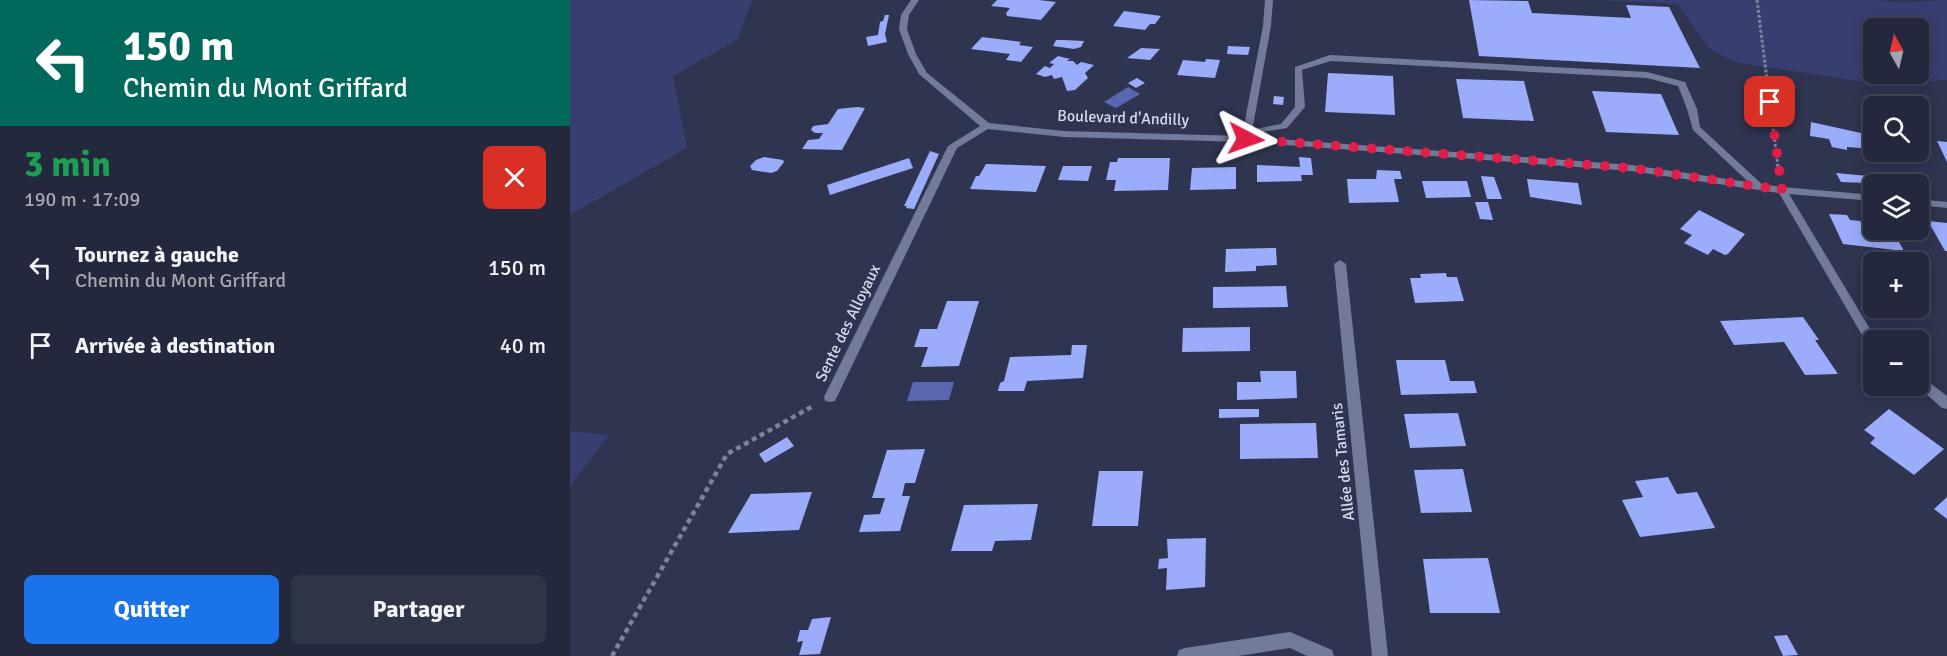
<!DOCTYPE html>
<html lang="fr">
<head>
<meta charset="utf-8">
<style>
  body { margin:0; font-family:Signika,sans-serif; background:#2f3447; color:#f1f3f6; height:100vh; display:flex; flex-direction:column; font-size:22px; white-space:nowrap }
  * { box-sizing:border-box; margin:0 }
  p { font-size:20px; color:#a3a6af }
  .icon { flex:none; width:33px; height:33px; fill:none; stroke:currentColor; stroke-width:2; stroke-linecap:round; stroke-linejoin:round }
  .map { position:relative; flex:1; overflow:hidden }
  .details { display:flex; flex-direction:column; background:#23283c; width:570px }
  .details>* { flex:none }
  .guide { background:#00695c; color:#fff; overflow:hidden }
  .needle { width:39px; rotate:352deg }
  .buttons { position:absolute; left:1293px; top:18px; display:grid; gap:12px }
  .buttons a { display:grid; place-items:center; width:66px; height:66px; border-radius:9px; background:#23283c; box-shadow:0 3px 15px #0003,0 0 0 2px #404456; font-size:30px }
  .pin { position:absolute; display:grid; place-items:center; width:51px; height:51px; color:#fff; margin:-26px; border-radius:12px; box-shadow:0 3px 9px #0006 }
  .me { position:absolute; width:66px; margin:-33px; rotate:94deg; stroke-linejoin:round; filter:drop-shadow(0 0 4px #0008) }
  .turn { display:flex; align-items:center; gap:21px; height:126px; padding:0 24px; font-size:27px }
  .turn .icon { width:78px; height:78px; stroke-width:2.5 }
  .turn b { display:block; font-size:42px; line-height:51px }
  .round { display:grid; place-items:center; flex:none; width:63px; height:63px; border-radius:9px; background:#2f3447 }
  .headline { display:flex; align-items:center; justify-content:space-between; height:102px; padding:0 24px }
  h1 { font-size:36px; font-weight:700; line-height:45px; color:#1e9e55 }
  .button { display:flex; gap:12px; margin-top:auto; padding:12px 24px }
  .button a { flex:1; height:69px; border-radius:9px; background:#1a73e8; color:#fff; font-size:24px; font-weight:700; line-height:69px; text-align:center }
  .button a+a { background:#2f3447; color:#f1f3f6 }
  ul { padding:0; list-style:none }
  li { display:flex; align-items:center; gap:18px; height:78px; padding:0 24px }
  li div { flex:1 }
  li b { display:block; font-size:22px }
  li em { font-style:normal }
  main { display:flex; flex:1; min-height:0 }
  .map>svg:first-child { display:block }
</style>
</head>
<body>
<main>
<section class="details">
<div class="guide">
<div class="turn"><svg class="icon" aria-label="left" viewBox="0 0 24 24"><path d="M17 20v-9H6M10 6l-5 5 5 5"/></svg><div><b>150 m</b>Chemin du Mont Griffard</div></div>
</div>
<div class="headline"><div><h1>3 min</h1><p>190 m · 17:09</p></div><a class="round" style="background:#d93025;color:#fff"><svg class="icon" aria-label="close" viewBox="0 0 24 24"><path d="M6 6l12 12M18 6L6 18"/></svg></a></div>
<ul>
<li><svg class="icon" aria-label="left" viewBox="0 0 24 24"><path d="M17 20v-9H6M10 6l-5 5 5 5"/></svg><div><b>Tournez à gauche</b><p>Chemin du Mont Griffard</p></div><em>150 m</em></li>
<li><svg class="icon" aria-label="arrive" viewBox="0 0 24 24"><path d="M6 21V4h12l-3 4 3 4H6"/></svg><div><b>Arrivée à destination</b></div><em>40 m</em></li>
</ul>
<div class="button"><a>Quitter</a><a>Partager</a></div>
</section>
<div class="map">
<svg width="1377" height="656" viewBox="0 0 1377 656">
  <rect width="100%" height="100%" fill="#2f3550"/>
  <!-- green -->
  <path fill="#363f70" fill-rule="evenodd" d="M 0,0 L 182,0 L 167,40 L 103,76 L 117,148 L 0,215 Z
    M 1027,0 L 1311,0 C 1327,5 1359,0 1377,0 L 1377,80 L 1307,84 L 1165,62 L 1141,50 L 1107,4 ZM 1304,28 L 1348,28 L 1348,74 L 1304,74 Z
    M 0,431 L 39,435 L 0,486 Z"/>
  <!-- water -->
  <path fill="#5967b0" d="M 558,87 L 570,94 L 546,108 L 534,102 Z
    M 343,382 L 384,382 L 379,400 L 337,401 Z"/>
  <!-- building -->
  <path fill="#9aacfa" d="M 427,0 L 469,0 L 486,2 L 471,20 L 437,16 L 436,13 L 440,8 L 421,6 Z
    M 899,0 L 958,1 L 962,13 L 1061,18 L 1056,5 L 1099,7 L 1130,68 L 909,56 Z
    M 554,11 L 591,16 L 585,24 L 580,24 L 575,30 L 543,26 Z
    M 315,15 L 319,15 L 315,34 L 317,42 L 298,46 L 296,37 L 308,35 L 310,22 L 313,21 Z
    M 412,37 L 451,42 L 449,45 L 463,47 L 451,62 L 436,60 L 440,54 L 401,49 Z
    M 486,40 L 494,40 L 514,41 L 511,47 L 504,49 L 483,46 Z
    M 658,46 L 680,47 L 678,55 L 657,54 Z
    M 571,48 L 590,49 L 580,60 L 557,58 Z
    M 488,56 L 500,59 L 497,61 L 503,61 L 507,65 L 511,62 L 524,65 L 515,73 L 518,78 L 505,90 L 497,91 L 492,77 L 484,79 L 482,75 L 475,77 L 466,74 L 475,66 L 480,68 L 484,64 L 479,63 Z
    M 636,59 L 650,60 L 645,78 L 607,75 L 613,60 L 635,62 Z
    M 758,73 L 823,76 L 825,115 L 755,112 Z
    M 567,78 L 575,83 L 566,88 L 558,83 Z
    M 886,79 L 954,81 L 964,121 L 893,118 Z
    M 1022,91 L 1091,94 L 1109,135 L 1036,132 Z
    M 704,96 L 714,97 L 713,105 L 703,104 Z
    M 287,107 L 295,108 L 272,150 L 232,149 L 238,140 L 249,139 L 253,133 L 245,133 L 241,130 L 243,126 L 258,124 L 268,109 Z
    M 1241,122 L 1291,133 L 1294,139 L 1304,141 L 1304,149 L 1277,147 L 1277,150 L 1262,147 L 1259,139 L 1240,136 Z
    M 1367,141 L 1377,142 L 1377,162 Z
    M 360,151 L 369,154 L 344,209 L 336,208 L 337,206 L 334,206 Z
    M 194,157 L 213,160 L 214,162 L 207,171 L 201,173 L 182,170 L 180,166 L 186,160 Z
    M 729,157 L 741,158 L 743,175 L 731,175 L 732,181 L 687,182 L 687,165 L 730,167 Z
    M 339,158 L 343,168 L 260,195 L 257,185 Z
    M 548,158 L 600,158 L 598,190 L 544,191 L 546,180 L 536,180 L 540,162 L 547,162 Z
    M 416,164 L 476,166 L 466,192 L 400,189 L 406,176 L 409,176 Z
    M 493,166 L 522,166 L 518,181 L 488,180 Z
    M 666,167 L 666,189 L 620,190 L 622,168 Z
    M 807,170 L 830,171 L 832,179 L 824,179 L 829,202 L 779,203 L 777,179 L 806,179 Z
    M 1266,173 L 1320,178 L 1324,184 L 1271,182 Z
    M 911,176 L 924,177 L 932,199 L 917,199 Z
    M 957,179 L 1008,183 L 1012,205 L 960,197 Z
    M 852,181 L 897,181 L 901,197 L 856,198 Z
    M 905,202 L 918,202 L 923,220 L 910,219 Z
    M 1129,210 L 1175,234 L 1158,254 L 1155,255 L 1143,249 L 1138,255 L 1114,243 L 1122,235 L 1110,229 Z
    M 1259,214 L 1277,215 L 1280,220 L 1290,221 L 1295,230 L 1324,233 L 1334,251 L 1273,244 Z
    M 1358,221 L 1377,223 L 1377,251 L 1375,251 Z
    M 706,248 L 707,265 L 686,266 L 686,271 L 655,272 L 656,249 Z
    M 876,273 L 877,277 L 887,277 L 894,301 L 845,303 L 840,278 L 851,278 L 850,274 Z
    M 716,286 L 718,307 L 643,308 L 643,287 Z
    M 377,301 L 409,301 L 389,366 L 351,367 L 358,347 L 344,347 L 350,329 L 367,329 Z
    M 1233,317 L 1249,340 L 1245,340 L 1268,374 L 1235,375 L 1214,342 L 1164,345 L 1150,321 Z
    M 680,327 L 680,351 L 612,352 L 613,328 Z
    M 502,345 L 517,345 L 513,378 L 457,381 L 454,391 L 428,391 L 430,383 L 434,381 L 440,357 L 501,355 Z
    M 826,360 L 875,360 L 880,381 L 904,381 L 907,393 L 831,395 Z
    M 690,371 L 726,371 L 727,398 L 667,400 L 667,382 L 691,382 Z
    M 649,409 L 689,409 L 689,417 L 649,418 Z
    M 1319,409 L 1374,449 L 1344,475 L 1300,443 L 1305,438 L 1294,430 Z
    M 888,413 L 896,446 L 840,448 L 834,414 Z
    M 746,423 L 748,458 L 670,459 L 670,424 Z
    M 217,437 L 224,446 L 195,463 L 189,454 Z
    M 355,449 L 345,483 L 335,483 L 332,496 L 340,496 L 330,531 L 289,532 L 294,515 L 310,514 L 315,498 L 302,498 L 317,450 Z
    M 893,469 L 902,512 L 851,513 L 844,470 Z
    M 529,471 L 573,471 L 568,526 L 522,526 Z
    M 1098,477 L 1107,494 L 1127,492 L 1145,528 L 1070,537 L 1052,500 L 1073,497 L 1065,481 Z
    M 242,492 L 229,530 L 158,533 L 181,494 Z
    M 1377,497 L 1377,519 L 1364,509 Z
    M 468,504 L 461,540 L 425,541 L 422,551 L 381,551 L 394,505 Z
    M 636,538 L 635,587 L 596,590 L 597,568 L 588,569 L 589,559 L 598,558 L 597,539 Z
    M 918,558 L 930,613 L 860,613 L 853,559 Z
    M 261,617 L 250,654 L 229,655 L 233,641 L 227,642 L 230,630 L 238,630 L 242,619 Z
    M 1217,635 L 1228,655 L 1213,656 L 1204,636 Z"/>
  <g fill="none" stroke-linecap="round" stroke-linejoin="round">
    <!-- path-far2 -->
    <path stroke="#7d839a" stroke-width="3" stroke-dasharray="3 2" stroke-linecap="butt" d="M 1187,0 L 1208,167"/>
    <!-- path-far1 -->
    <path stroke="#7d839a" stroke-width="4" stroke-dasharray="4.5 3" stroke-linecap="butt" d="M 1208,166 L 1209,172"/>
    <!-- path -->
    <path stroke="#7d839a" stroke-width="4.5" stroke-dasharray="5 4" stroke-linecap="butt" d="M 42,656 L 157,454 L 243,406"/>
    <!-- lane -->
    <path fill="#737b9a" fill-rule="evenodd" d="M 760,55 L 1077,72 L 1115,82 L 1127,109 L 1130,127 L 1195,187 L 1194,189 L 1186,189 L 1123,130 L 1117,109 L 1108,86 L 1077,78 L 761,61 L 732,70 L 735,107 L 717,128 L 674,135 L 674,131 L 711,124 L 725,107 L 725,67 Z"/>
    <!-- street -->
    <path fill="#737b9a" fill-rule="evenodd" d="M 341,0 L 349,0 L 339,15 L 337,29 L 346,54 L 357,73 L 419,123 L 494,131 L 672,136 L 693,26 L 695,0 L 703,0 L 701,26 L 681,137 L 1061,165 L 1212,187 L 1304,195 L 1304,201 L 1219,194 L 1300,329 L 1311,340 L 1304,340 L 1304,344 L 1292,335 L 1209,193 L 1061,171 L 676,142 L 494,137 L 418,129 L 387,148 L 265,401 L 260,402 L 255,401 L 254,397 L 378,146 L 410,126 L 349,74 L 338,54 L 329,29 L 331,15 Z
      M 1348,199 L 1377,202 L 1377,208 L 1348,205 Z
      M 770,260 L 776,264 L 818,656 L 802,656 L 764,264 Z
      M 1348,374 L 1377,396 L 1377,409 L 1372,408 L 1347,386 L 1348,386 Z
      M 720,632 L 762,650 L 764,656 L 737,656 L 720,648 L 668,656 L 607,656 L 609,650 L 615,648 Z"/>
  </g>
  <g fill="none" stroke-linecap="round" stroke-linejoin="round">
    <!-- route -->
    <path stroke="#e11d48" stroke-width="10" stroke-dasharray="0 18" d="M 676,139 L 1061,168 L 1212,190 L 1200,102"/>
  </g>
  <g text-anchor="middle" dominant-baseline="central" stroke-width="6" stroke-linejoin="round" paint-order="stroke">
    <!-- street labels -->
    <g font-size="16" fill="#d5daec" stroke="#2f3550">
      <text transform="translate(553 118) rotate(2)">Boulevard d'Andilly</text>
      <text transform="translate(278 323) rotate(-64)">Sente des Alloyaux</text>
      <text transform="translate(773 462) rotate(-96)">Allée des Tamaris</text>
    </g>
  </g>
</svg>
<div class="buttons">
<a><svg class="needle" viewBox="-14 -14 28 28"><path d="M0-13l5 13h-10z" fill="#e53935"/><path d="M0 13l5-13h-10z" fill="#a3a6af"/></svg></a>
<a><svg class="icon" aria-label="search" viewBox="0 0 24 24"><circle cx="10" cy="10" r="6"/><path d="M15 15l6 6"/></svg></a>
<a><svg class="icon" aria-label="layers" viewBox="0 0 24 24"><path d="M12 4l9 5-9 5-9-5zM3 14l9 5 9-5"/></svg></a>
<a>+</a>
<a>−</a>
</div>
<div class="pin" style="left:1200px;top:102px;background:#d93025"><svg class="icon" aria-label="arrive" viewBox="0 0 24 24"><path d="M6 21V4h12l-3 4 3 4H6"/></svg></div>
<svg class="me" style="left:676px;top:139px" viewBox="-20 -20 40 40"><path d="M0-17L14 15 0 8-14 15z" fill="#e11d48" stroke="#fff" stroke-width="4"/></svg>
</div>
</main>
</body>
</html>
